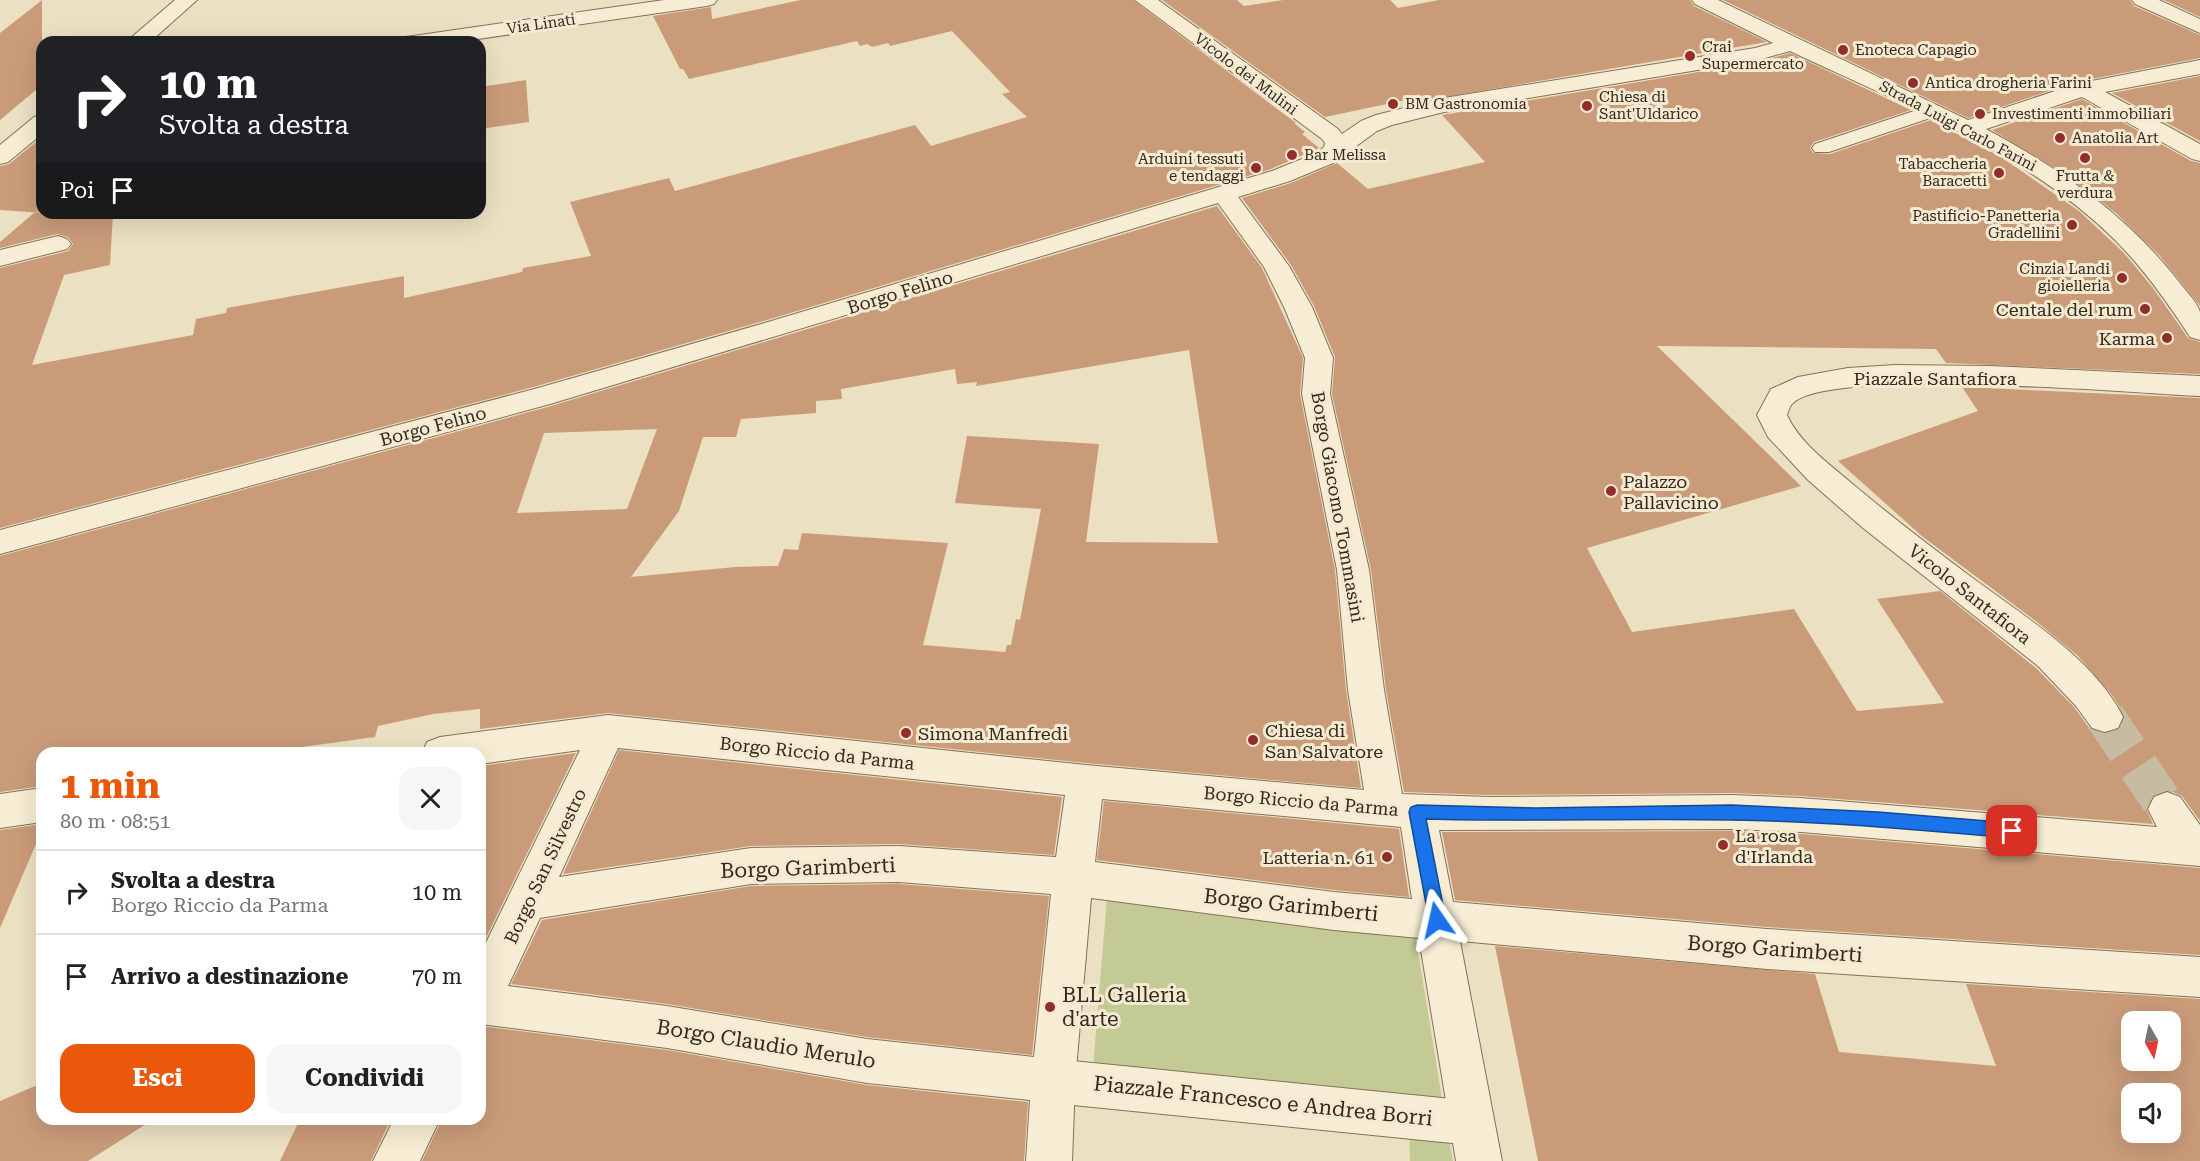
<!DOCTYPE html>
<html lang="it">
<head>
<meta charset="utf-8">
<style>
  body { margin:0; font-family:"Roboto Serif",serif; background:#f6f6f6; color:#222; height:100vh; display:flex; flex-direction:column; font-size:22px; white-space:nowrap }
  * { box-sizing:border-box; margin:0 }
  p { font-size:20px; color:#767676 }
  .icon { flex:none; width:33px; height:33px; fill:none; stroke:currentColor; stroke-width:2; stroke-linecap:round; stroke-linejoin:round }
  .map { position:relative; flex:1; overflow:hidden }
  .side { position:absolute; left:36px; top:747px; width:450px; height:378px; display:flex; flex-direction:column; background:#fff; border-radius:18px; box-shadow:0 6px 24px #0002 }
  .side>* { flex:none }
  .banner { position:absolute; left:36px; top:36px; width:450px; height:183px; border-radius:18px; box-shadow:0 6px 24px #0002; background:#202124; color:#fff; overflow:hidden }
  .needle { width:39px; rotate:171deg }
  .buttons { position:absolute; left:2121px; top:1011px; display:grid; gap:12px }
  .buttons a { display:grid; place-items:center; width:60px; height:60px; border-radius:12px; background:#fff; box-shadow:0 6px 24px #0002; font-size:30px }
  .pin { position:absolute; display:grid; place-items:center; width:51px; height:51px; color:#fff; margin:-26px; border-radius:12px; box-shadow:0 3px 9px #0006 }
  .me { position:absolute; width:66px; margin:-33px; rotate:349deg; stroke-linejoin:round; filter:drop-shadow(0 0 4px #0008) }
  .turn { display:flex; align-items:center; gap:21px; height:126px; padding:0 24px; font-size:27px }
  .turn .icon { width:78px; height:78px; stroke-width:2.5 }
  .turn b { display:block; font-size:42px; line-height:51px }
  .then { display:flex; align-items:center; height:57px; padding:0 24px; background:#0003; gap:12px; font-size:22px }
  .round { display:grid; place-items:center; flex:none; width:63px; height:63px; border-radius:18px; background:#f6f6f6 }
  .head { display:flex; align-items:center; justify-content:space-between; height:102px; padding:0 24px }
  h1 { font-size:36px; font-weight:700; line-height:45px; color:#ea580c }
  .cta { display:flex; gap:12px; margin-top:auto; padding:12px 24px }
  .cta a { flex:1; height:69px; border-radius:18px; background:#ea580c; color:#fff; font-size:24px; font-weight:700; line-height:69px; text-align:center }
  .cta a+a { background:#f6f6f6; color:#222 }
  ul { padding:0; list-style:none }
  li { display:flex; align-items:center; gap:18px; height:84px; padding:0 24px; border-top:2px solid #e0e0e0 }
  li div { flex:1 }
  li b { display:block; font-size:22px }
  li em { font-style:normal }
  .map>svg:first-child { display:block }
</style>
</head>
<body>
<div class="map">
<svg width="2200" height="1161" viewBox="0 0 2200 1161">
  <rect width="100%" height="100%" fill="#ece0c2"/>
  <!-- green -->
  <path fill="#c3ca96" d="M 1107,898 L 1415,933 L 1443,1105 L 1093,1067 Z
    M 1409,1131 L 1448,1135 L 1453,1161 L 1410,1161 Z"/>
  <!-- building -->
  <path fill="#c99b79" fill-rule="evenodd" d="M 42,0 L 42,85 L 0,120 L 0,33 Z
    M 801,0 L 1133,0 L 1296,123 L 1294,123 L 1305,132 L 1302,134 L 1319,148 L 1271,169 L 767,320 L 537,386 L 0,528 L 0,268 L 68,251 L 73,244 L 68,237 L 57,234 L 0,248 L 0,242 L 34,213 L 113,213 L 110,265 L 64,275 L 32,365 L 193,335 L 196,319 L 226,313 L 227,308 L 404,276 L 404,298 L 522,272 L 523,268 L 591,256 L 570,202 L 669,178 L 675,191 L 915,125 L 931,146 L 1027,117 L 1002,94 L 1010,92 L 952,31 L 890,46 L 888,43 L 872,47 L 867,44 L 860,46 L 857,41 L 689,79 L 683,69 L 680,69 L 653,16 L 711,7 L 712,19 Z
    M 1162,0 L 1237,0 L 1244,6 L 1283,0 L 1390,0 L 1398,8 L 1439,0 L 1690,0 L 1694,6 L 1767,42 L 1428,100 L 1425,96 L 1325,117 Z
    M 1723,0 L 2130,0 L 2134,6 L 2200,35 L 2200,58 L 2076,82 L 1968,118 Z
    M 2164,0 L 2200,0 L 2200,17 Z
    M 1790,53 L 1911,110 L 1814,142 L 1810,148 L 1813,153 L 1830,154 L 1931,120 L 2001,157 L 2079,211 L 2124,253 L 2153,288 L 2188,338 L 2200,342 L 2200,374 L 1946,363 L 1936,349 L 1657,346 L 1801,486 L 1587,548 L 1632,632 L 1794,609 L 1857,711 L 1944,703 L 1877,599 L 1940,591 L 2036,668 L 2074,707 L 2090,729 L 2104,734 L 2119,730 L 2125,716 L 2112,695 L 2078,656 L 2037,622 L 1923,537 L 1838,461 L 1978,411 L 1962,387 L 2200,398 L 2200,821 L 2182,796 L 2168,790 L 2153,795 L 2146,808 L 2153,824 L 1801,796 L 1732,793 L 1490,795 L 1404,792 L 1386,690 L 1371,570 L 1332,394 L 1335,357 L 1314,306 L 1291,265 L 1242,198 L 1291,183 L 1337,163 L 1368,189 L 1485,162 L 1442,115 L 1758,62 Z
    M 2200,76 L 2200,141 L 2112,93 Z
    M 526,80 L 529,122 L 480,129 L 480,87 Z
    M 2082,99 L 2191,161 L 2200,163 L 2200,306 L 2160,256 L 2116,213 L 2067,176 L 1992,130 Z
    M 42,141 L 42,213 L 0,210 L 0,166 L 9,164 L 36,142 Z
    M 1217,206 L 1262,268 L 1303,358 L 1300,394 L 1335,570 L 1346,690 L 1361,788 L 1086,763 L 608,713 L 480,729 L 480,709 L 433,714 L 378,726 L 375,737 L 259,753 L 42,753 L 42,786 L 0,792 L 0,556 L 551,406 ZM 1189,350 L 1218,543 L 1086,542 L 1099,444 L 967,436 L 955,503 L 1041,509 L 1020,620 L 1016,619 L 1011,645 L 1007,645 L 1005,652 L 923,645 L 948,543 L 802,533 L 798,550 L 784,549 L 778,566 L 735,567 L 631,577 L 679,511 L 703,437 L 736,437 L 741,419 L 816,413 L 816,401 L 842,399 L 841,389 L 955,369 L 957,384 L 977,382 L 976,386 ZM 657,429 L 627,509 L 517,513 L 544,433 Z
    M 619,750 L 1062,797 L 1054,855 L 899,844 L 751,846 L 563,874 Z
    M 576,753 L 480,950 L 480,766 Z
    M 1104,801 L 1399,829 L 1409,897 L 1334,890 L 1097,860 Z
    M 42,824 L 42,830 L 0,928 L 0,830 Z
    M 1732,831 L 1801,834 L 2200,868 L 2200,955 L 1767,927 L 1455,900 L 1442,832 Z
    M 899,884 L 1049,896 L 1032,1055 L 867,1037 L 667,1004 L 511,984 L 542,920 L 751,886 Z
    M 1495,946 L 1815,974 L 1839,1052 L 1996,1066 L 1966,984 L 2200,999 L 2200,1161 L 1538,1161 ZM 2132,1022 L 2170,1022 L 2170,1060 L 2132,1060 ZM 2132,1094 L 2170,1094 L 2170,1132 L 2132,1132 Z
    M 480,1026 L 667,1050 L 867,1085 L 1028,1102 L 1024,1161 L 422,1161 L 442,1119 L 480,1119 Z
    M 42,1083 L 42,1119 L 154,1119 L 88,1161 L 0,1161 L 0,1101 Z
    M 300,1119 L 391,1119 L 371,1161 L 280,1161 Z"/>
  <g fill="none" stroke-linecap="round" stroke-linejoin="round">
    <!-- minor-tunnel -->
    <path stroke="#c7bba1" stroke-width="40" stroke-dasharray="40 20" stroke-linecap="butt" d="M 2105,717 L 2167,809"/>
    <!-- service casing -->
    <g stroke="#85715a" stroke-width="2">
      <path id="service" d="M 1932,105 L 1939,107 L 1941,111 L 1939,115 L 1829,152 L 1815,152 L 1812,148 L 1815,144 Z"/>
    </g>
    <!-- pedestrian casing -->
    <g stroke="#85715a" stroke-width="2">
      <path id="pedestrian" d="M 1053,1059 L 1472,1101 L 1488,1107 L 1494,1123 L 1488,1139 L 1472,1145 L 1053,1103 L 1037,1097 L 1031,1081 L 1037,1065 Z"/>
    </g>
    <!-- minor casing -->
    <g stroke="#85715a" stroke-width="2">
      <path id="minor" d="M 175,0 L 197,0 L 150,42 L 126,42 Z
        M 664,0 L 717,0 L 714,4 L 707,6 L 457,42 L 402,42 L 405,37 L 413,36 Z
        M 1135,0 L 1158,0 L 1338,129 L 1342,134 L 1361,121 L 1376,115 L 1444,98 L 1755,48 L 1773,43 L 1695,4 L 1692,0 L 1718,0 L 1968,120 L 2076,84 L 2200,60 L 2200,74 L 2105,92 L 2200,144 L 2200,161 L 2192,159 L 2082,97 L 1986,129 C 2060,169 2127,215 2179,282 C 2185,290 2198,303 2200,312 C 2200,321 2200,331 2200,340 L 2190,337 C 2168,303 2144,269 2115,240 C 2026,152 1902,104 1790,51 L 1758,60 L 1444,112 L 1392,125 L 1377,131 L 1333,163 L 1290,181 L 1238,197 L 1289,266 L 1312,307 L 1333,358 L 1330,394 L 1369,570 L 1384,690 L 1402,794 L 1490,797 L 1732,795 L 1801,798 L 2157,827 L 2148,809 L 2154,797 L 2167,792 L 2180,797 L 2200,825 L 2200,866 L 1801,832 L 1732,829 L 1439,830 L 1453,902 L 1767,929 L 2200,957 L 2200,997 L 1767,969 L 1460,941 L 1502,1161 L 1456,1161 L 1419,938 L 1334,930 L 1091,898 L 1075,1081 L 1072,1161 L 1026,1161 L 1030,1100 L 867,1083 L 667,1048 L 480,1024 L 480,955 L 580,750 L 480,764 L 480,753 L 422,753 L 427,742 L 440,737 L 608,715 L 1086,765 L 1364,790 L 1348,690 L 1337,570 L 1302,394 L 1305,358 L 1284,307 L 1264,267 L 1218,203 L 550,404 L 0,554 L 0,530 L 538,388 L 768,322 L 1272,171 L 1317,153 L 1324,147 L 1325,143 L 1322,139 ZM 618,748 L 1065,795 L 1056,857 L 899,846 L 751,848 L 559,877 ZM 1102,799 L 1401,827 L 1412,899 L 1334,892 L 1095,862 ZM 899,882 L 1051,894 L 1034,1057 L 867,1039 L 667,1006 L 508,986 L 540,918 L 751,884 Z
        M 2132,0 L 2159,0 L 2200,19 L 2200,33 L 2135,4 Z
        M 42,115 L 42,134 L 8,162 L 0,164 L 0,145 L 34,117 Z
        M 58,236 L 67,239 L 71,244 L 67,249 L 0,266 L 0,250 Z
        M 1895,365 L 1990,366 L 2200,376 L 2200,396 C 2134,393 1832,367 1793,403 C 1790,405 1788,412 1787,415 C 1799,442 1827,462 1849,481 C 1889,515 1931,547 1974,579 C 2024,616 2095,660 2123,717 L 2118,728 L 2105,732 L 2092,728 L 2076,706 L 2038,666 L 1863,528 L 1808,480 L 1768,437 L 1757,415 L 1771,389 L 1798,377 L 1848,368 Z
        M 42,788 L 42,822 L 0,828 L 0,794 Z
        M 394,1119 L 440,1119 L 420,1161 L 373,1161 Z"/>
    </g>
    <!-- service -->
    <use href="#service" fill="#f7edd4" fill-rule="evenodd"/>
    <!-- pedestrian -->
    <use href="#pedestrian" fill="#f7edd4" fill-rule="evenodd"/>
    <!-- minor -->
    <use href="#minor" fill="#f7edd4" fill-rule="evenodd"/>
  </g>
  <!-- route -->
  <path fill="#1a73e8" stroke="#114b97" stroke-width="1.5" d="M 1417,805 L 1536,808 L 1732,805 L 1878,812 L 2012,823 L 2017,825 L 2020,831 L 2017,836 L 2012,838 C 1918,830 1824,821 1731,820 C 1629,818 1528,822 1426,819 L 1446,920 L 1443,925 L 1437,927 L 1432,925 L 1429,920 L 1409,812 L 1411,807 Z"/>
  <!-- markers -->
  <g fill="#922d2c" stroke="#f4ead1" stroke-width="2">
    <circle cx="1843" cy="50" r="6"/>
    <circle cx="1690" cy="56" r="6"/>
    <circle cx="1913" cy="83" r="6"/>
    <circle cx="1393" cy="104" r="6"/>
    <circle cx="1587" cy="106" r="6"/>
    <circle cx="1980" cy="114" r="6"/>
    <circle cx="2060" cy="138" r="6"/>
    <circle cx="1292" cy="155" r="6"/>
    <circle cx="2085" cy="158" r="6"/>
    <circle cx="1256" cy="168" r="6"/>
    <circle cx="1999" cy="173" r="6"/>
    <circle cx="2072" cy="225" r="6"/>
    <circle cx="2122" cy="278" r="6"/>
    <circle cx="2145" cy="309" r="6"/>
    <circle cx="2167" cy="338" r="6"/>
    <circle cx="1611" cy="491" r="6"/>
    <circle cx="906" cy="733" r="6"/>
    <circle cx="1253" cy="740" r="6"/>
    <circle cx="1723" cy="845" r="6"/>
    <circle cx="1387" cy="857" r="6"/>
    <circle cx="1050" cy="1007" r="6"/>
  </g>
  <g text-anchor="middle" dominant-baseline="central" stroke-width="6" stroke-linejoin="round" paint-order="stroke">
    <!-- far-street labels -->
    <g font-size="15" fill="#35291d" stroke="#f4ead1">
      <text transform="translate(541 24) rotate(-8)">Via Linati</text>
      <text transform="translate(1246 74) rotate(37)">Vicolo dei Mulini</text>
      <text transform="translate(1958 126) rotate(28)">Strada Luigi Carlo Farini</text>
    </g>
    <!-- far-poi labels -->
    <g font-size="15" fill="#35291d" stroke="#f4ead1" text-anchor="start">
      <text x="1702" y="47">Crai<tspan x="1702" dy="17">Supermercato</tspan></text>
      <text x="1855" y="50">Enoteca Capagio</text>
      <text x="1925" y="83">Antica drogheria Farini</text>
      <text x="1599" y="97">Chiesa di<tspan x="1599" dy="17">Sant'Uldarico</tspan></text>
      <text x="1405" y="104">BM Gastronomia</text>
      <text x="1992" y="114">Investimenti immobiliari</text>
      <text x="2072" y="138">Anatolia Art</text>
      <text x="1304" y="155">Bar Melissa</text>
      <text x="1244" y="159" text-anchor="end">Arduini tessuti<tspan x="1244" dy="17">e tendaggi</tspan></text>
      <text x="1987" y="164" text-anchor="end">Tabaccheria<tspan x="1987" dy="17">Baracetti</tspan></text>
      <text x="2085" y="176" text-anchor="middle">Frutta &amp;<tspan x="2085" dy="17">verdura</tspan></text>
      <text x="2060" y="216" text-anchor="end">Pastificio-Panetteria<tspan x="2060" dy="17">Gradellini</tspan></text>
      <text x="2110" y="269" text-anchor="end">Cinzia Landi<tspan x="2110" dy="17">gioielleria</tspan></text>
    </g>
    <!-- street labels -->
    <g font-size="18" fill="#35291d" stroke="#f4ead1">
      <text transform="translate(900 292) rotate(-17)">Borgo Felino</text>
      <text x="1935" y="378">Piazzale Santafiora</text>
      <text transform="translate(433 426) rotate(-15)">Borgo Felino</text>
      <text transform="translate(1338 507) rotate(80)">Borgo Giacomo Tommasini</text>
      <text transform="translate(1970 594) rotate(38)">Vicolo Santafiora</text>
      <text transform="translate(817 753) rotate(6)">Borgo Riccio da Parma</text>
      <text transform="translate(1301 801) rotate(5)">Borgo Riccio da Parma</text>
      <text transform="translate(545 866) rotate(-65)">Borgo San Silvestro</text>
    </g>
    <!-- poi labels -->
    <g font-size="18" fill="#35291d" stroke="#f4ead1" text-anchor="start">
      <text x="2133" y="309" text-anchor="end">Centale del rum</text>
      <text x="2155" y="338" text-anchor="end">Karma</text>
      <text x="1623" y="481">Palazzo<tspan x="1623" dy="21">Pallavicino</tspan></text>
      <text x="1265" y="730">Chiesa di<tspan x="1265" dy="21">San Salvatore</tspan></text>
      <text x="918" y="733">Simona Manfredi</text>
      <text x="1735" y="835">La rosa<tspan x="1735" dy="21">d'Irlanda</tspan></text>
      <text x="1375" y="857" text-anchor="end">Latteria n. 61</text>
    </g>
    <!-- near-street labels -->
    <g font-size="21" fill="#35291d" stroke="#f4ead1">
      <text transform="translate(808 868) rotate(-2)">Borgo Garimberti</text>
      <text transform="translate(1291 905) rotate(6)">Borgo Garimberti</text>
      <text transform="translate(1775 949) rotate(4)">Borgo Garimberti</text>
      <text transform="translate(766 1044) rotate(9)">Borgo Claudio Merulo</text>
      <text transform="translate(1263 1101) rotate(6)">Piazzale Francesco e Andrea Borri</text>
    </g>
    <!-- near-poi labels -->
    <g font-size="21" fill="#35291d" stroke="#f4ead1" text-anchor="start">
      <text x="1062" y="995">BLL Galleria<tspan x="1062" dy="24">d'arte</tspan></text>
    </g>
  </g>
</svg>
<div class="buttons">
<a><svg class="needle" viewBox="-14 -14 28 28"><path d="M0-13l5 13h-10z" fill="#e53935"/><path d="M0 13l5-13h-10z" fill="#767676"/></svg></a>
<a><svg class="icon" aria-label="sound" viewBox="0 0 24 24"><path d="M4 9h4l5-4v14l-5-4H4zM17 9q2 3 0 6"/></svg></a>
</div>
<div class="pin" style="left:2012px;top:831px;background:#d93025"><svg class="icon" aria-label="arrive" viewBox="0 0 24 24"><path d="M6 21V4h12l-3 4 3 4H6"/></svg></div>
<svg class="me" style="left:1437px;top:920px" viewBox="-20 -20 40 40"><path d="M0-17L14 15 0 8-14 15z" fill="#1a73e8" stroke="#fff" stroke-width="4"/></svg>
<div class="banner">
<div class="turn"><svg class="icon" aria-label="right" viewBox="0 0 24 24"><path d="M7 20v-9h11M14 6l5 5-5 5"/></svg><div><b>10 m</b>Svolta a destra</div></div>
<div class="then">Poi<svg class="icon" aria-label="arrive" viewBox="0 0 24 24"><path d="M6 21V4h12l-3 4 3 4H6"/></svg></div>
</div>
<section class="side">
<div class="head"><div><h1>1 min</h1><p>80 m · 08:51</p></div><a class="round"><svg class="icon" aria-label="close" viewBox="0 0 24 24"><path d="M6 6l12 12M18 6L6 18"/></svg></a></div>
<ul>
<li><svg class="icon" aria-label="right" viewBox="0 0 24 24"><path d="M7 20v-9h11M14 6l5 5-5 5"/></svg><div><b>Svolta a destra</b><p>Borgo Riccio da Parma</p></div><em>10 m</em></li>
<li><svg class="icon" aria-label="arrive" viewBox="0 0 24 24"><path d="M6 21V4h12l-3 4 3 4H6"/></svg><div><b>Arrivo a destinazione</b></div><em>70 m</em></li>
</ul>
<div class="cta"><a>Esci</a><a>Condividi</a></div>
</section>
</div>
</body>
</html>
